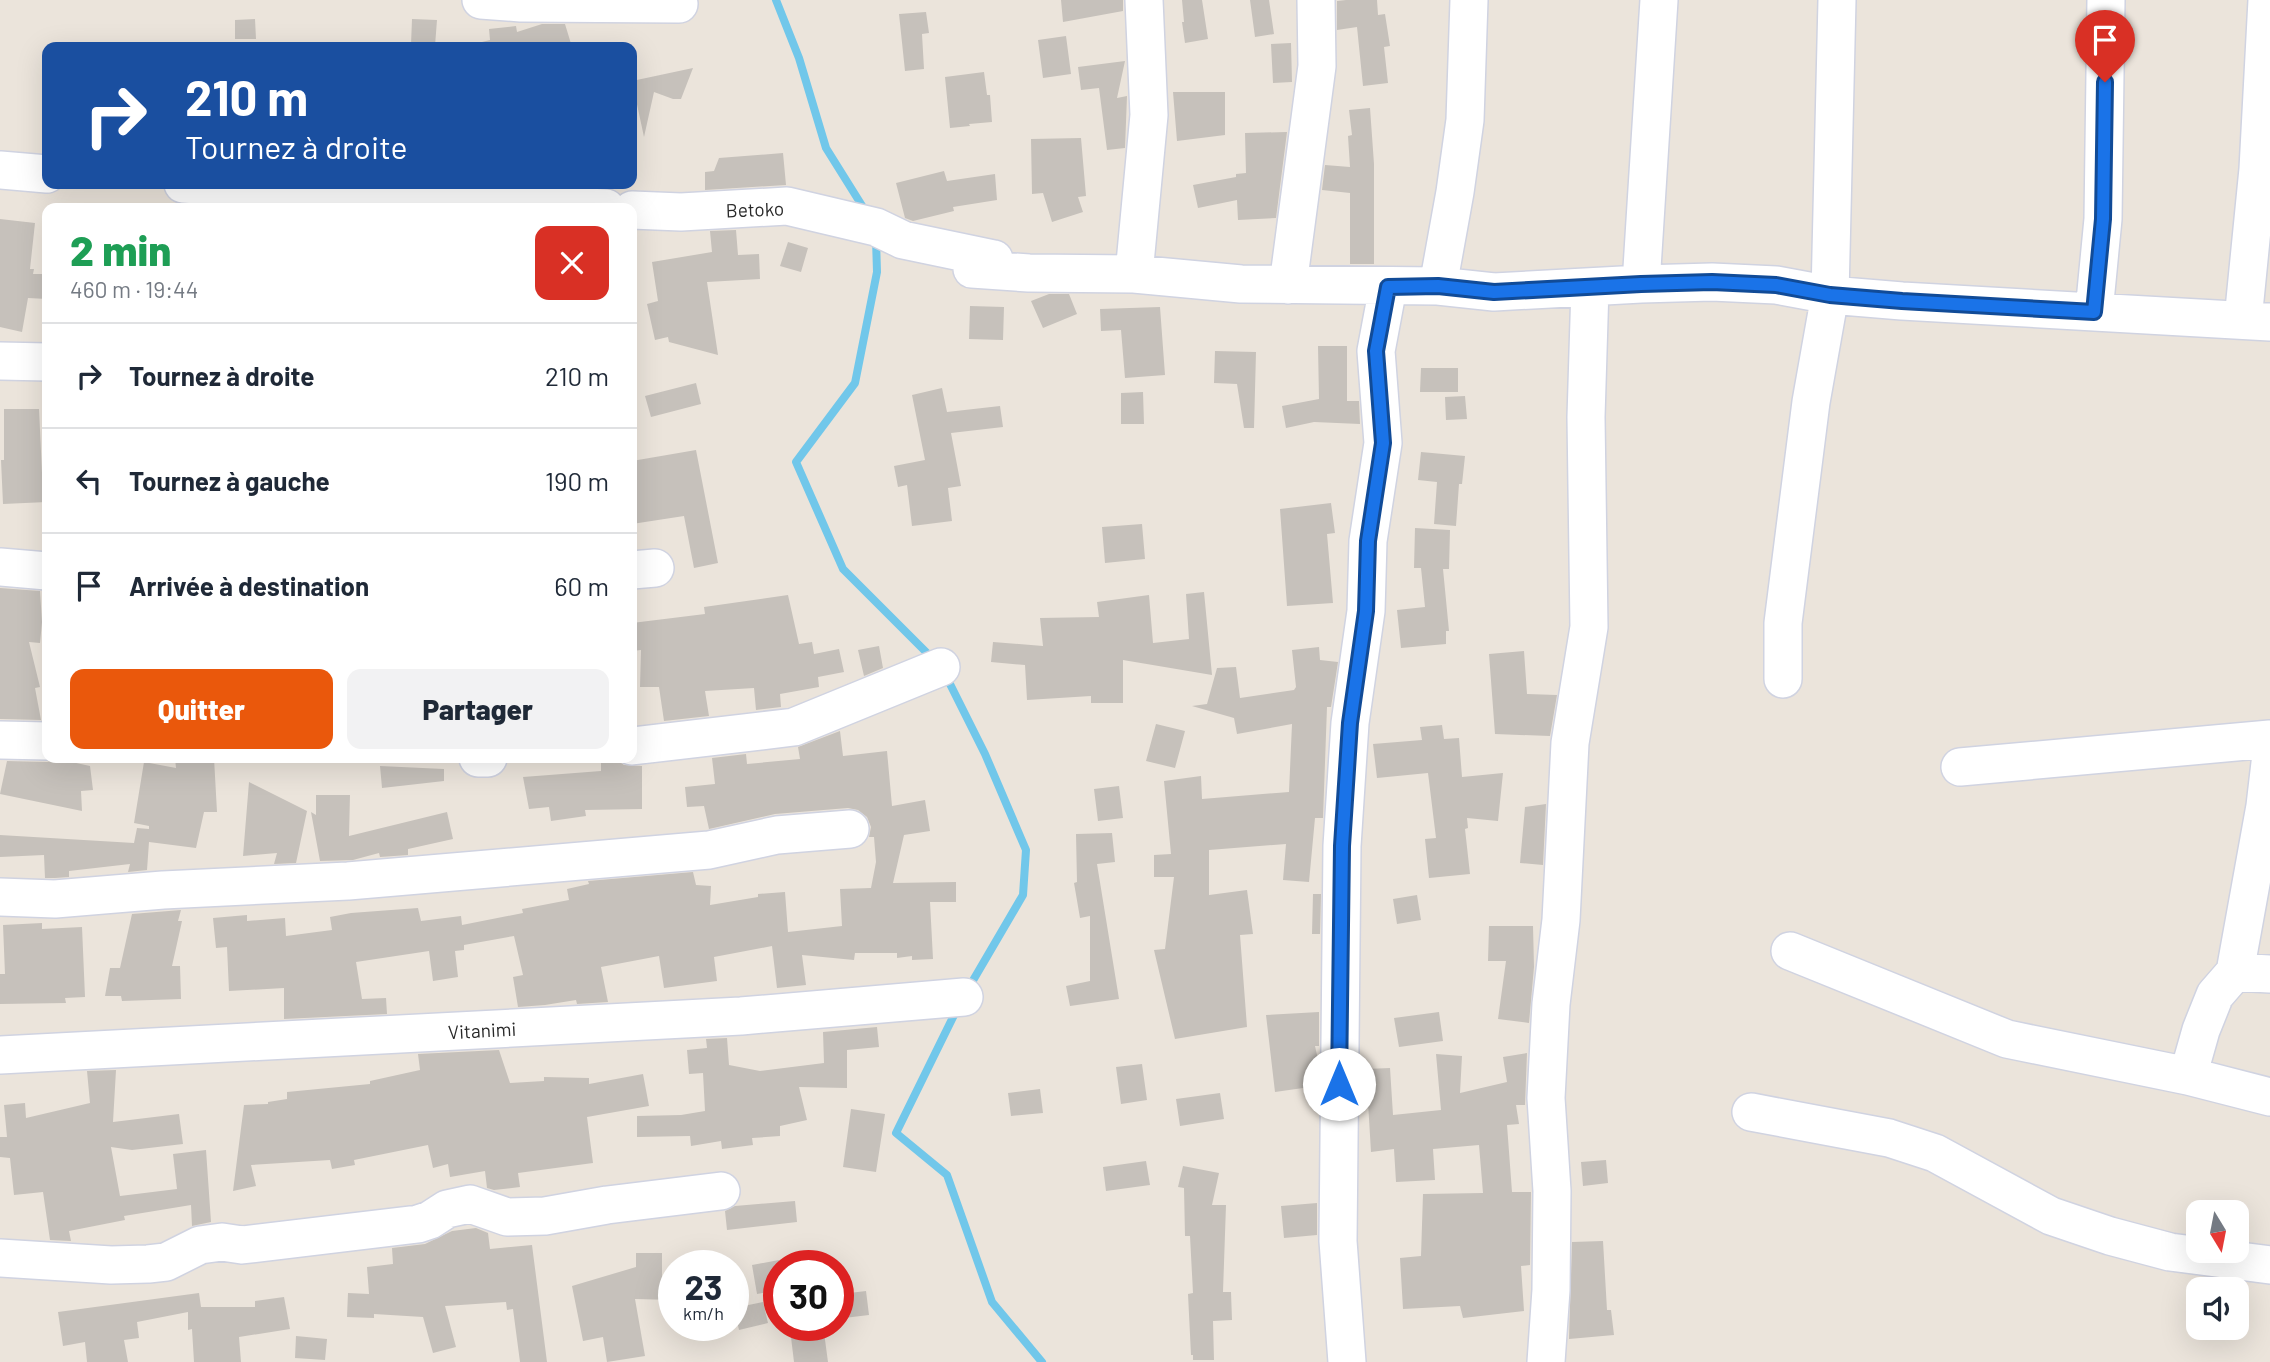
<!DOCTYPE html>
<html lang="fr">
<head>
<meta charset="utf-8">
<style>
  body { margin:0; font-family:Barlow,sans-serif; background:#f2f2f3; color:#1f2937; height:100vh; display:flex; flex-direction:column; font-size:26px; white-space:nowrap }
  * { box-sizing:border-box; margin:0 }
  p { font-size:23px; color:#747a83 }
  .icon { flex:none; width:38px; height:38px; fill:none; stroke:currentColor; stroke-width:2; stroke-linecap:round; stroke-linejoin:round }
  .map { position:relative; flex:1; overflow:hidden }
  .sheet { position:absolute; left:42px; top:203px; width:595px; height:560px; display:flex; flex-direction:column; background:#fff; border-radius:14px; box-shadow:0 7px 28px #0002 }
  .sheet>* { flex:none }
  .top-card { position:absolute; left:42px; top:42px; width:595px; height:147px; border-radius:14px; box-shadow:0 7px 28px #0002; background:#1a4fa0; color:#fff; overflow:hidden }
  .needle { width:46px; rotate:170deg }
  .tools { position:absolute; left:2186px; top:1200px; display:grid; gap:14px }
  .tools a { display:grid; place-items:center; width:63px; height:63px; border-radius:14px; background:#fff; box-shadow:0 7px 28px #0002; font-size:35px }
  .speed { position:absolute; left:658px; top:1250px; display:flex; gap:14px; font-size:35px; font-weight:700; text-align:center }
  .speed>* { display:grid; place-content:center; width:91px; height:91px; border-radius:50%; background:#fff; box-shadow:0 7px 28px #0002; line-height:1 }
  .speed small { font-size:18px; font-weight:400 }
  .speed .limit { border:10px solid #d22; background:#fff; color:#111 }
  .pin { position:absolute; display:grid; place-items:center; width:60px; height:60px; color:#fff; margin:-72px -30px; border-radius:50% 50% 50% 0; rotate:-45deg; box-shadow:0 0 7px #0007 }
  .pin .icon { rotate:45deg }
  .me { position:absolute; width:77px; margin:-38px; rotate:0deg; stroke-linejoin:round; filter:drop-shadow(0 0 5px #0008) }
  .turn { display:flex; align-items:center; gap:24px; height:147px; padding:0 28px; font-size:32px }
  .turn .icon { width:91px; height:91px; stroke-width:2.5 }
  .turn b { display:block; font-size:49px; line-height:60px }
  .round { display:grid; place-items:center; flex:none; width:74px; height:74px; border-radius:14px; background:#f2f2f3 }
  .headline { display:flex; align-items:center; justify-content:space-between; height:119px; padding:0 28px }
  h1 { font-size:42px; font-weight:800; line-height:52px; color:#1e9e55 }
  .cta { display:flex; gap:14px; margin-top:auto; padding:14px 28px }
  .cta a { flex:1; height:80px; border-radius:14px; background:#ea580c; color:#fff; font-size:28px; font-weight:800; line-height:80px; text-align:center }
  .cta a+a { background:#f2f2f3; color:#1f2937 }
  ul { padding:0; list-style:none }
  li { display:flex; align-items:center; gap:21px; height:105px; padding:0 28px; border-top:2px solid #e0e1e3 }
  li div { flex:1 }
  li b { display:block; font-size:26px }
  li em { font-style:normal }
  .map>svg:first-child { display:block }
</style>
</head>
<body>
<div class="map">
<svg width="2270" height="1362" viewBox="0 0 2270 1362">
  <rect width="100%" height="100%" fill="#ebe4db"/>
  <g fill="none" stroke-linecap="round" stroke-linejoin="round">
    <!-- stream -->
    <path stroke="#71c7ea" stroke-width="8" d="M 776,0 L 799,58 L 826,148 L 866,212
      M 876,239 L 877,272 L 855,383 L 796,462 L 843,569 L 935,661
      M 945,674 L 985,754 L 1026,850 L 1023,895 L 968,989
      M 957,1009 L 896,1133 L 947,1175 L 992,1302 L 1042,1362"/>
  </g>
  <!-- building -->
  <path fill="#c6c1bb" d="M 1061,0 L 1123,0 L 1123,11 L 1063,22 Z
    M 1182,0 L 1202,0 L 1208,39 L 1185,43 L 1182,22 L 1184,22 Z
    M 1250,0 L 1269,0 L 1274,34 L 1255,37 Z
    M 1346,0 L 1377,0 L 1378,15 L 1385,14 L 1390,46 L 1384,47 L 1388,83 L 1363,86 L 1357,27 L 1337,30 L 1337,1 Z
    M 926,12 L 929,33 L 922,34 L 924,69 L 905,71 L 899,14 Z
    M 255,19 L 256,39 L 235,39 L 235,20 Z
    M 412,19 L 437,20 L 435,46 L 411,45 Z
    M 542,24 L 565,24 L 572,47 L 483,47 L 482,42 L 490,40 L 489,29 L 516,26 L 517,32 Z
    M 1066,36 L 1071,74 L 1043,78 L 1038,40 Z
    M 1291,43 L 1292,82 L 1273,83 L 1271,44 Z
    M 1125,61 L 1117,98 L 1127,96 L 1125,148 L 1107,150 L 1099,88 L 1081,90 L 1078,67 Z
    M 693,68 L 681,99 L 673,99 L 654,92 L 644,137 L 632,81 Z
    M 984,72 L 987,95 L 990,95 L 992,122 L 969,124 L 970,126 L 950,128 L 945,77 Z
    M 1173,92 L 1225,92 L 1225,135 L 1177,141 Z
    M 1370,108 L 1374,164 L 1374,264 L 1350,264 L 1350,193 L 1322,190 L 1325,165 L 1350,167 L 1348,136 L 1352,135 L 1349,110 Z
    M 1287,132 L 1276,218 L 1238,220 L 1237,200 L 1198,208 L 1193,185 L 1236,177 L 1236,174 L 1246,173 L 1245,133 Z
    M 1081,138 L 1086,196 L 1078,197 L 1083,212 L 1052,222 L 1043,193 L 1032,194 L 1031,139 Z
    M 783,153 L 786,185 L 705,190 L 705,172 L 714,171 L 719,158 Z
    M 944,171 L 947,181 L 995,174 L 997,200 L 953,207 L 954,211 L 913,221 L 905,218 L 896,183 Z
    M 0,219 L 35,223 L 30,269 L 34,269 L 33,274 L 47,274 L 47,299 L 28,298 L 22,332 L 0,327 Z
    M 736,230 L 738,255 L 759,254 L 760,279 L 707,282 L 718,355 L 669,342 L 668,337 L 655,340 L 647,304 L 658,301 L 652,262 L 712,252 L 710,231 Z
    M 788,242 L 808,248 L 801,272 L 780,266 Z
    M 1049,294 L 1069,294 L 1077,314 L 1043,328 L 1031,301 Z
    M 970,306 L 1004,307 L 1003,340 L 969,339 Z
    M 1160,307 L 1165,375 L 1125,378 L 1121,330 L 1101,331 L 1100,309 Z
    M 1318,346 L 1347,346 L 1347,401 L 1359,401 L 1360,424 L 1314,422 L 1286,428 L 1282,406 L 1319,399 Z
    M 1215,351 L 1256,352 L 1254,428 L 1244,428 L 1237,384 L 1214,383 Z
    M 1421,368 L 1458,368 L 1458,392 L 1420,392 Z
    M 696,383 L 701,404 L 651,417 L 645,396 Z
    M 942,388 L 947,412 L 1000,406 L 1003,427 L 951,433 L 961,486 L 948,488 L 952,521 L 912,526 L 907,485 L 898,487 L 894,466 L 925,460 L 912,395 Z
    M 1143,392 L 1144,424 L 1121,424 L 1121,393 Z
    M 1465,396 L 1467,419 L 1446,420 L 1445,397 Z
    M 4,409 L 39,409 L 42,473 L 47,472 L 47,502 L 3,504 L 1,460 L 4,460 Z
    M 696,450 L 718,563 L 694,568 L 684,516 L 632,524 L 632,461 Z
    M 1421,452 L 1465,456 L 1462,484 L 1459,484 L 1456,526 L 1434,524 L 1437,482 L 1418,480 Z
    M 1331,503 L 1335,533 L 1327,534 L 1333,603 L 1287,606 L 1280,509 Z
    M 1142,524 L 1145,559 L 1105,563 L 1102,527 Z
    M 1415,528 L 1450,530 L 1449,569 L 1443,569 L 1449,631 L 1446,631 L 1446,644 L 1401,648 L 1397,610 L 1425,607 L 1421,568 L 1414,568 Z
    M 0,588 L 40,591 L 42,622 L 40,643 L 29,642 L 40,687 L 35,688 L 41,720 L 0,719 Z
    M 1204,592 L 1212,675 L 1123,660 L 1123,703 L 1091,703 L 1091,696 L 1027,700 L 1025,665 L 991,662 L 993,642 L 1043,646 L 1040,618 L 1099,617 L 1097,602 L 1149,595 L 1153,643 L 1189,639 L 1186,594 Z
    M 788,595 L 799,644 L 812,642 L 814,654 L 839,649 L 844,672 L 818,677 L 819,687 L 780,694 L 781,707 L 756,710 L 754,688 L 705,691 L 709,716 L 664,721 L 659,687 L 640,687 L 641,650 L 632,651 L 632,623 L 705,614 L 704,607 Z
    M 879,646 L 883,668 L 864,676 L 858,650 Z
    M 1319,647 L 1320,660 L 1338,662 L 1331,707 L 1327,707 L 1323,818 L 1315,818 L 1309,882 L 1283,880 L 1286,844 L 1209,850 L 1209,895 L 1247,890 L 1253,934 L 1240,935 L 1247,1027 L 1175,1039 L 1154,950 L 1165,949 L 1174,877 L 1154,877 L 1154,855 L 1171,854 L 1164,781 L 1201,776 L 1202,799 L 1289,792 L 1292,724 L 1237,734 L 1234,718 L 1192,706 L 1207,704 L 1217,668 L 1236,667 L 1240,698 L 1294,690 L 1296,687 L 1292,650 Z
    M 1524,651 L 1527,694 L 1557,695 L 1550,736 L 1495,734 L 1489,654 Z
    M 1156,724 L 1185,731 L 1175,768 L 1146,761 Z
    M 1442,725 L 1444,739 L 1459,738 L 1462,777 L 1503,773 L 1498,821 L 1467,818 L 1468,828 L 1465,829 L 1470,874 L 1429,878 L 1425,839 L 1436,838 L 1428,773 L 1377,778 L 1373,744 L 1422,740 L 1420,727 Z
    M 840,731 L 843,756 L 887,751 L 892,806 L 925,800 L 930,831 L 904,835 L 893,883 L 956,882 L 956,902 L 930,902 L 933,959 L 912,960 L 912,956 L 897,958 L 897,953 L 855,953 L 854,960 L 802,955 L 806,985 L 777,988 L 772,946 L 714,957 L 717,981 L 664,988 L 659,956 L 601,967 L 608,1002 L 577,1004 L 576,1000 L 545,1005 L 518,1007 L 513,977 L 523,975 L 514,936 L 464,945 L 464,950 L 455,951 L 458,977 L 433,981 L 429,951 L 356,962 L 362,999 L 386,998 L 387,1014 L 284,1019 L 284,988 L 229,991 L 227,947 L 216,948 L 213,918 L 247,915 L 247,921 L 285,918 L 286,936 L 332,930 L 330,917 L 351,913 L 418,908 L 421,921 L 461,916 L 462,925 L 523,913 L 522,909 L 569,900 L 567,889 L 589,884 L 588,881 L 693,872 L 696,885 L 711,886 L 710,905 L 758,897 L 758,894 L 785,892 L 788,932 L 842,926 L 840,889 L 871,888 L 876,862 L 874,837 L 869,837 L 871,827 L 867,817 L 858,810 L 848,808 L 775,814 L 709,829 L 704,806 L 687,807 L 685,787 L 715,784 L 712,758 L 746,754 L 747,764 L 800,759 L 798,747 Z
    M 175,758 L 214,758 L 217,812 L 204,812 L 196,848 L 149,842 L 147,870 L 128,872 L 130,864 L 69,871 L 69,877 L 55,878 L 45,878 L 44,855 L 0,857 L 0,835 L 134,843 L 137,828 L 149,829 L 149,826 L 134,823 L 144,762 L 176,768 Z
    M 58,759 L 90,766 L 93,790 L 81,791 L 82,811 L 0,794 L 7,761 L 47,762 Z
    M 617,760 L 624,765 L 642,766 L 642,809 L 585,810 L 586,816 L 551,821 L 549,807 L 529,809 L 523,777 L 601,771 L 601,761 Z
    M 380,766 L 444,769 L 444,781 L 382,788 Z
    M 249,782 L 307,811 L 296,863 L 274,864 L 277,853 L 243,856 Z
    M 1119,786 L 1123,818 L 1098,821 L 1094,789 Z
    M 316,795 L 350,795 L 349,836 L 447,812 L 453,839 L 408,849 L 408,855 L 380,857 L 379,853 L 353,860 L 320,861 L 311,812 L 316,815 Z
    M 1546,804 L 1543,865 L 1520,863 L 1525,807 Z
    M 1112,833 L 1115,862 L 1097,864 L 1119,999 L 1070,1006 L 1066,986 L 1090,981 L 1090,916 L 1080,918 L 1074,883 L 1077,882 L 1076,834 Z
    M 1313,894 L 1321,894 L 1320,934 L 1312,934 Z
    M 1417,895 L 1421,920 L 1397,924 L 1393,899 Z
    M 181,910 L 178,921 L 182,921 L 172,966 L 180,966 L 181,999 L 122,1001 L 121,996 L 105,996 L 110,968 L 120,968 L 132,914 Z
    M 42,923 L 42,929 L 82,927 L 85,997 L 65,998 L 66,1003 L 0,1004 L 0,974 L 5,974 L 3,925 Z
    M 1489,926 L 1533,926 L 1534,967 L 1529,1023 L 1498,1019 L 1506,961 L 1488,961 Z
    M 1319,1012 L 1319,1046 L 1315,1046 L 1319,1064 L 1319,1075 L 1316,1076 L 1317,1086 L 1275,1092 L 1266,1015 Z
    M 1439,1012 L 1443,1041 L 1399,1047 L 1394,1018 Z
    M 877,1027 L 879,1047 L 847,1050 L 847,1088 L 799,1087 L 807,1120 L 780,1126 L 780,1136 L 752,1138 L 753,1145 L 722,1149 L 721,1141 L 691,1146 L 690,1136 L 637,1137 L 637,1116 L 681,1115 L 705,1111 L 703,1073 L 689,1074 L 687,1050 L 707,1048 L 706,1039 L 727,1038 L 729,1065 L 760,1071 L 824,1063 L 823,1032 Z
    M 499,1050 L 510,1083 L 544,1081 L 544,1077 L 589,1078 L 589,1084 L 643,1074 L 649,1106 L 587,1117 L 593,1163 L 518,1173 L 520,1187 L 494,1190 L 487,1188 L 485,1171 L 450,1177 L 448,1164 L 433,1168 L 428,1145 L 354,1160 L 355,1165 L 332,1169 L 330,1160 L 251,1165 L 256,1186 L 233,1191 L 244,1105 L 268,1104 L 268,1102 L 287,1099 L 287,1092 L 370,1084 L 370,1081 L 420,1070 L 418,1054 Z
    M 1527,1053 L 1525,1105 L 1516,1105 L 1519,1124 L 1507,1125 L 1512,1192 L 1531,1192 L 1530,1265 L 1521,1266 L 1524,1311 L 1463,1318 L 1460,1306 L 1403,1309 L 1400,1258 L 1421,1256 L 1423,1194 L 1483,1193 L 1479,1145 L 1433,1149 L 1435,1180 L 1396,1182 L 1394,1149 L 1371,1152 L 1366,1069 L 1390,1068 L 1393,1115 L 1441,1110 L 1436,1054 L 1462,1056 L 1460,1093 L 1507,1082 L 1503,1057 Z
    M 1142,1064 L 1147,1100 L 1121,1104 L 1116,1067 Z
    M 116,1070 L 113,1122 L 179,1114 L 183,1144 L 132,1150 L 111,1147 L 120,1196 L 177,1189 L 173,1154 L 206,1150 L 211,1222 L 192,1226 L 191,1205 L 124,1216 L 125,1220 L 69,1231 L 71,1241 L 50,1240 L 43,1192 L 14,1195 L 10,1158 L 0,1157 L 0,1137 L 7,1137 L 4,1105 L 25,1103 L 26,1118 L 90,1103 L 87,1071 Z
    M 1040,1089 L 1043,1113 L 1011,1116 L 1008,1093 Z
    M 1220,1093 L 1224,1119 L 1180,1126 L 1176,1099 Z
    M 851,1109 L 885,1114 L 876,1172 L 843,1167 Z
    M 1606,1160 L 1608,1183 L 1583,1186 L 1581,1162 Z
    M 1146,1161 L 1150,1185 L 1106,1191 L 1103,1167 Z
    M 1183,1166 L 1219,1173 L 1212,1205 L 1226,1205 L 1223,1292 L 1231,1292 L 1232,1320 L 1213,1321 L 1214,1360 L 1193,1360 L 1193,1355 L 1191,1355 L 1188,1294 L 1193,1293 L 1190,1236 L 1185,1236 L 1184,1188 L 1178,1187 Z
    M 795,1201 L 797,1222 L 727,1230 L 725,1211 L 735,1206 Z
    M 1317,1203 L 1317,1235 L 1284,1238 L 1281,1206 Z
    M 476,1228 L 488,1233 L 490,1249 L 532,1245 L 547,1362 L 520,1362 L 513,1309 L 507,1310 L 506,1302 L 445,1306 L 456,1347 L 433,1353 L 423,1317 L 374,1314 L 374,1318 L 347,1317 L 348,1293 L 369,1294 L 367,1267 L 393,1264 L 392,1248 L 425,1244 L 452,1231 Z
    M 1603,1241 L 1607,1310 L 1611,1310 L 1614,1335 L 1569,1339 L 1572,1242 Z
    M 636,1253 L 662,1253 L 662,1278 L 674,1277 L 674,1300 L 635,1299 L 645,1356 L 607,1362 L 603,1337 L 583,1341 L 572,1286 L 636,1267 Z
    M 779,1260 L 779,1290 L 757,1294 L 752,1265 Z
    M 866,1291 L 869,1315 L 844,1318 L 841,1294 Z
    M 199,1293 L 201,1307 L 255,1307 L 255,1301 L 284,1297 L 290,1329 L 239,1337 L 241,1362 L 194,1362 L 192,1329 L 188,1330 L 188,1312 L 137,1322 L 139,1338 L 124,1340 L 128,1362 L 87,1362 L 85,1342 L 63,1346 L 58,1312 Z
    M 763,1302 L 768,1323 L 739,1330 L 734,1308 Z
    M 823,1325 L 828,1362 L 794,1362 L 790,1329 Z
    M 296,1336 L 327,1339 L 325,1360 L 295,1358 Z"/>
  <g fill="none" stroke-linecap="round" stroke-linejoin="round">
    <!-- minor casing -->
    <g stroke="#d0d3e1" stroke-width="40">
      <path id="minor" d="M 481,0 L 521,3 L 679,4
        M 0,170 L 47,174
        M 183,184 L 315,193 L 606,208
        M 632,210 L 681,212 L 787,206 L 876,227 L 903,240 L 994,259
        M 994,259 L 972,269 L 1029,273 L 1134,274 L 1241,284 L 1438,286 L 1494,292 L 1641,284 L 1712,282 L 1776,285 L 1830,295 L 1902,301 L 2270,322
        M 1134,274 L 1149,115 L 1144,0
        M 1641,284 L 1659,0
        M 1288,285 L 1317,66 L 1316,0
        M 1438,286 L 1455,192 L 1465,120 L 1469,0
        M 2094,312 L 2103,219 L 2106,0
        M 2243,320 L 2258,169 L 2267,0
        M 0,361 L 47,362
        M 0,567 L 47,571
        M 632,570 L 655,568
        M 1783,679 L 1783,623 L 1811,402 L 1830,295 L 1837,0
        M 0,740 L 47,741
        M 632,746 L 794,727 L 941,667
        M 478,758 L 488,758
        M 1960,767 L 2270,739
        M 0,897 L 55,899 L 163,890 L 348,881 L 709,850 L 777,835 L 850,829
        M 1790,951 L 2007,1039 L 2188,1076 L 2270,1097
        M 2235,972 L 2270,974
        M 0,1055 L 741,1016 L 964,997
        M 2188,1076 L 2201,1030 L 2215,995 L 2235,972 L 2265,806 L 2270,763
        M 1751,1112 L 1889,1138 L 1935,1153 L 2051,1216 L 2110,1236 L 2170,1252 L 2270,1265
        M 0,1258 L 111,1265 L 148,1264 L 166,1262 L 200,1245 L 222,1242 L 242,1245 L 418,1224 L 430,1220 L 447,1209 L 470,1204 L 507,1217 L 545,1216 L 607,1205 L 721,1191
        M 1347,1362 L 1338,1241 L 1342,846 L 1350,723 L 1366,611 L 1368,541 L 1383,443 L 1376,351 L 1388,287
        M 1546,1362 L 1551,1290 L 1552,1191 L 1546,1098 L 1551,1004 L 1561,920 L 1570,743 L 1589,627 L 1586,417 L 1590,287"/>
    </g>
    <!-- minor -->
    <use href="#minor" stroke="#fff" stroke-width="37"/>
  </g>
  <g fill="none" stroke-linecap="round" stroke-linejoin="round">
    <!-- route casing -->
    <g stroke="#114b97" stroke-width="18">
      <path id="route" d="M 1339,1084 L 1342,846 L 1350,723 L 1366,611 L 1368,541 L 1383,443 L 1376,351 L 1388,287 L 1438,286 L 1494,292 L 1641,284 L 1712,282 L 1776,285 L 1830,295 L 1902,301 L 2094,312 L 2103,219 L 2105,82"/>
    </g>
    <!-- route -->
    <use href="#route" stroke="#1a73e8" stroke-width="12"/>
  </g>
  <g text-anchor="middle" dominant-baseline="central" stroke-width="5" stroke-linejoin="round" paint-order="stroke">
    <!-- street labels -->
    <g font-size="19" fill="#292929" stroke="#fff">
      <text transform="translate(755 209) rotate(-2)">Betoko</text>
      <text transform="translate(482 1030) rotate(-3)">Vitanimi</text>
    </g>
  </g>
</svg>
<div class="tools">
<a><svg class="needle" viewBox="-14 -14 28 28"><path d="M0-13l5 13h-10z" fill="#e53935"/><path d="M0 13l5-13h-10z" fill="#747a83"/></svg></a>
<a><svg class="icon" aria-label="sound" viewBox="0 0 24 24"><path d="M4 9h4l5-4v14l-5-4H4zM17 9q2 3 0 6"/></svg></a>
</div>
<div class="speed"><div>23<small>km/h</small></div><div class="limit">30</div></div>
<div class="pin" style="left:2105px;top:82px;background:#d93025"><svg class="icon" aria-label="arrive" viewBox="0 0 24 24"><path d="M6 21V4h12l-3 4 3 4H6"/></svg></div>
<svg class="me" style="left:1339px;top:1084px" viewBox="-20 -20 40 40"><circle r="19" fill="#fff"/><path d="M0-13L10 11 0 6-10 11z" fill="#1a73e8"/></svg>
<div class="top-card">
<div class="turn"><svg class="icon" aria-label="right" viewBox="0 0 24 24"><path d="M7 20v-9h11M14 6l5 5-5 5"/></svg><div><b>210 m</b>Tournez à droite</div></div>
</div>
<section class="sheet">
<div class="headline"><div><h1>2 min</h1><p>460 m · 19:44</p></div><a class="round" style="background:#d93025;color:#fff"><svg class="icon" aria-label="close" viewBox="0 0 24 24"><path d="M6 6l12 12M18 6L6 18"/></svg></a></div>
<ul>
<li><svg class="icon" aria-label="right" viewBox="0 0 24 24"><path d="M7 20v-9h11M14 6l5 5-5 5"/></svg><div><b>Tournez à droite</b></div><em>210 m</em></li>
<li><svg class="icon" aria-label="left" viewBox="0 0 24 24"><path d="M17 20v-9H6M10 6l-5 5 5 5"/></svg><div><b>Tournez à gauche</b></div><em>190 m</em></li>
<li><svg class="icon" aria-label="arrive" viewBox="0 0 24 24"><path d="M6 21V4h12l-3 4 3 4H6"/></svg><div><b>Arrivée à destination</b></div><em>60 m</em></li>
</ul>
<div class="cta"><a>Quitter</a><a>Partager</a></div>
</section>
</div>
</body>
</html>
